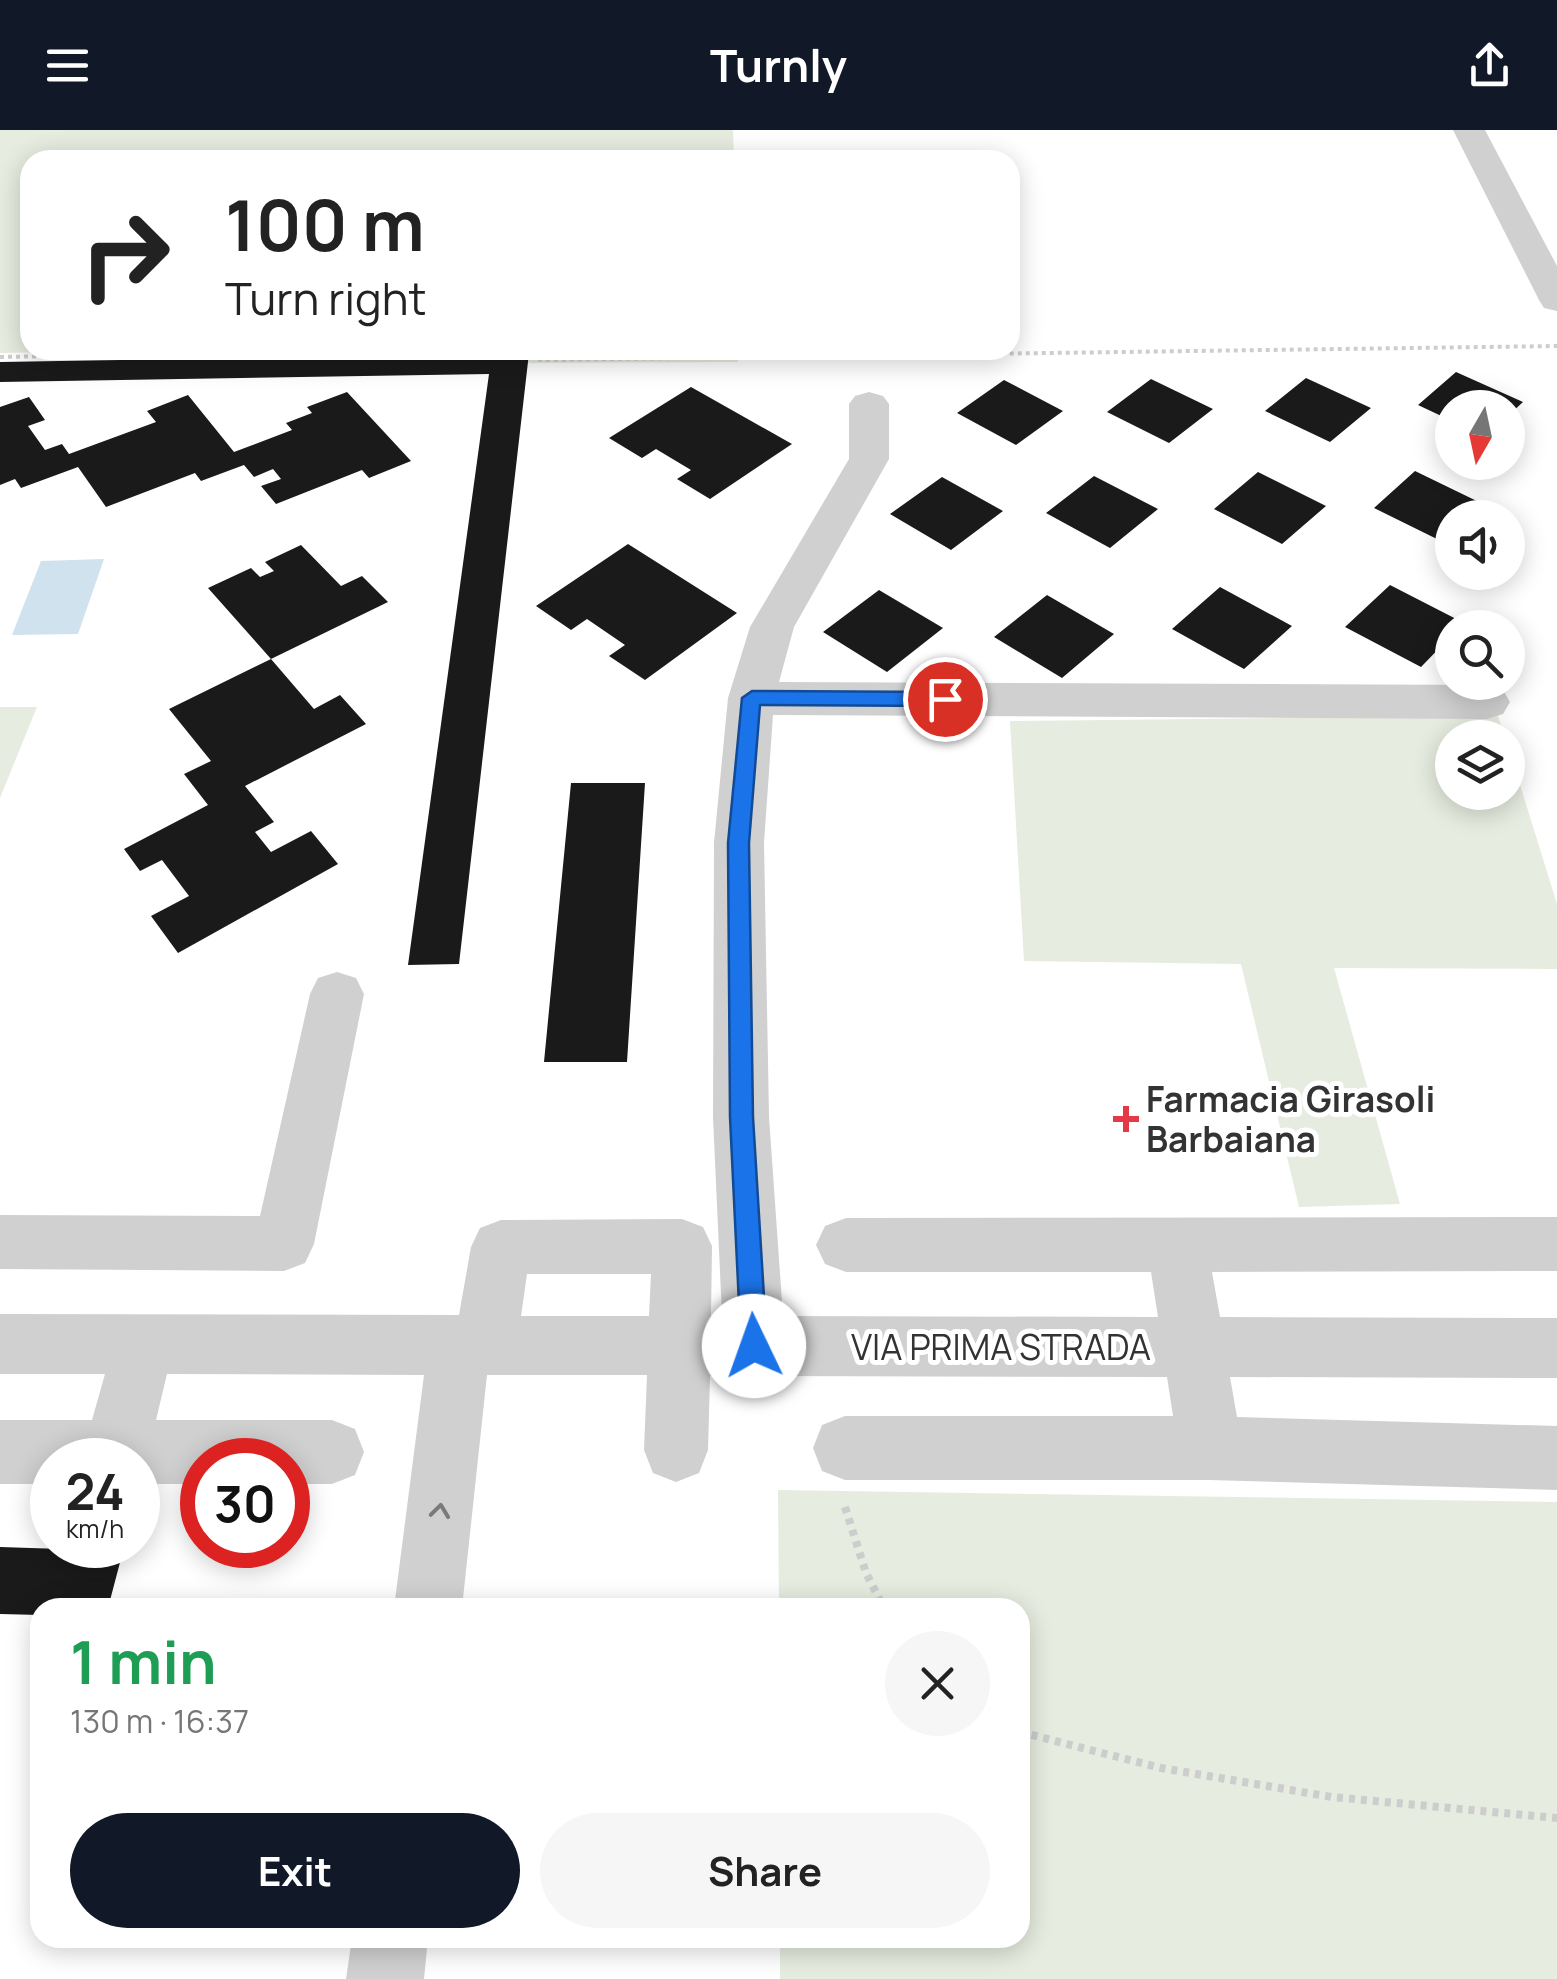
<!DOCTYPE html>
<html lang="en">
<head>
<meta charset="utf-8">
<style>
  body { margin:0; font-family:Manrope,sans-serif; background:#f6f6f6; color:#222; height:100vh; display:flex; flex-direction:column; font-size:38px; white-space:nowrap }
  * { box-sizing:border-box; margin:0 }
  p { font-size:32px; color:#767676 }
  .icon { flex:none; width:55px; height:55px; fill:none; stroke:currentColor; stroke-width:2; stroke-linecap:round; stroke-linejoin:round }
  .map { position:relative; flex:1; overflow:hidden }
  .drawer { position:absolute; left:30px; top:1468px; width:1000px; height:350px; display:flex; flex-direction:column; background:#fff; border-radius:30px; box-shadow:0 5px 25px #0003 }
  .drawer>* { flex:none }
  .hud { position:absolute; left:20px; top:20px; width:1000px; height:210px; border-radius:30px; box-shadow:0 5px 25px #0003; background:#fff; color:#222; overflow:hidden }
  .needle { width:65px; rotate:189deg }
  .buttons { position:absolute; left:1435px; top:260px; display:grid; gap:20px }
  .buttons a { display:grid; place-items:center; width:90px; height:90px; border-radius:50%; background:#fff; box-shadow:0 5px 25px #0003; font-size:50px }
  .speed { position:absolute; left:30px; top:1308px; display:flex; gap:20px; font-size:50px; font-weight:700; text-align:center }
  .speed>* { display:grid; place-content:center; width:130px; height:130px; border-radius:50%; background:#fff; box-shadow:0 5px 25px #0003; line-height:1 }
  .speed small { font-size:25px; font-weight:400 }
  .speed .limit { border:15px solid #d22; background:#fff; color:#111 }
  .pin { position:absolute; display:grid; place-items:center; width:85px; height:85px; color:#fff; margin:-42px; border:5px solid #fff; border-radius:50%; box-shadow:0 2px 10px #0007 }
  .me { position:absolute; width:110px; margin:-55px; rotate:357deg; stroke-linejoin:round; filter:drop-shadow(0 0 8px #0008) }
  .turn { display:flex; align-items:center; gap:35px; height:210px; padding:0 40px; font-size:45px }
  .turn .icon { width:130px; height:130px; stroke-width:2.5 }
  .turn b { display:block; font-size:70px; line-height:85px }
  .round { display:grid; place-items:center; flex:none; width:105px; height:105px; border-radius:52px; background:#f6f6f6 }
  .overview { display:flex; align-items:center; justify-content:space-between; height:170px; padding:0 40px }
  h1 { font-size:60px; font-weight:700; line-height:75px; color:#1e9e55 }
  .button { display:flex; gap:20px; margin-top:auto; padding:20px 40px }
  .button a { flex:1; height:115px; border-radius:60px; background:#111827; color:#fff; font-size:40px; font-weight:700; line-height:115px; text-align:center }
  .button a+a { background:#f6f6f6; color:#222 }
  header { display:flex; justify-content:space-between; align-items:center; height:130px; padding:0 40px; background:#111827; color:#fff; font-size:45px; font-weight:700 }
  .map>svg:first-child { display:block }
</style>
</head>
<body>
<header><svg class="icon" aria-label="menu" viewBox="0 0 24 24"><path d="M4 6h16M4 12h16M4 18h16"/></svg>Turnly<svg class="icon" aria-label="share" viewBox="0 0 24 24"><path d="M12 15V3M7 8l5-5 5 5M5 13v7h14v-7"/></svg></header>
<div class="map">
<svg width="1557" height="1849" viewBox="0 0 1557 1849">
  <rect width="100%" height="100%" fill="#fff"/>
  <!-- green -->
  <path fill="#e6ecdf" d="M 0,0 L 733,0 L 734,30 L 30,30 L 30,220 L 167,220 L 0,223 Z
    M 528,220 L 738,220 L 738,232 L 527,233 Z
    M 0,577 L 37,577 L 0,668 Z
    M 1498,586 L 1505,607 L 1452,608 L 1452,662 L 1508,662 L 1508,616 L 1557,774 L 1557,839 L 1334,838 L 1400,1074 L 1299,1077 L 1241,834 L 1024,831 L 1010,591 Z
    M 778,1360 L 1557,1372 L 1557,1849 L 780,1849 L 780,1808 L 1020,1808 L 1020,1478 L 779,1477 Z"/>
  <!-- water -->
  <path fill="#cfe2ee" d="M 104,429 L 78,504 L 12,505 L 41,431 Z"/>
  <!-- building -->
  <path fill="#1a1a1a" d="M 529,223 L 459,834 L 408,835 L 489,244 L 0,252 L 0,232 Z
    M 1456,242 L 1523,272 L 1508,286 L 1508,278 L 1452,278 L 1452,291 L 1418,275 Z
    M 1306,248 L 1371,278 L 1330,312 L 1265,281 Z
    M 1151,249 L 1213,279 L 1169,313 L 1107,282 Z
    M 1004,250 L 1063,281 L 1016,315 L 957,283 Z
    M 691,257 L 792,314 L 710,369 L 677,349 L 691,340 L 656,319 L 642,328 L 609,308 Z
    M 347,262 L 411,331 L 369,348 L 362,340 L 276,374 L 261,356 L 281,349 L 273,339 L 254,347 L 244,335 L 201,351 L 195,343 L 106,377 L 78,337 L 21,358 L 15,349 L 0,355 L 0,277 L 29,267 L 45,290 L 28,296 L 45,320 L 62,314 L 69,324 L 156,292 L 147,281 L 188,265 L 234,322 L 292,300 L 286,293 L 312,283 L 307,277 Z
    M 1415,341 L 1485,375 L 1472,388 L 1452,388 L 1452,406 L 1445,413 L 1374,378 Z
    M 1258,342 L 1326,376 L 1282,414 L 1214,379 Z
    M 1094,346 L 1158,379 L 1110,418 L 1046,383 Z
    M 942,347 L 1003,381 L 951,420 L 890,384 Z
    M 628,414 L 737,483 L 645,550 L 609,526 L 625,515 L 587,489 L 571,500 L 536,476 Z
    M 301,415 L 341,456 L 362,446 L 388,472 L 271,529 L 314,579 L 340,565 L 366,594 L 245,656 L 274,692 L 255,702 L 271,722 L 311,701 L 338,734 L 178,823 L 151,786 L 189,766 L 162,730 L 140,741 L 124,719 L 208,675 L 184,644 L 211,631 L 169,579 L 271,529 L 208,458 L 251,438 L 260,447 L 274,441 L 265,432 Z
    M 1390,455 L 1464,493 L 1452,498 L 1452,505 L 1421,537 L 1345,497 Z
    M 1220,457 L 1292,496 L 1244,539 L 1172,499 Z
    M 879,460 L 943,498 L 887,542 L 823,502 Z
    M 1047,465 L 1114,504 L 1062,548 L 994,507 Z
    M 571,653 L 645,653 L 627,932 L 544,932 Z
    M 0,1417 L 123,1421 L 108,1478 L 40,1478 L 40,1485 L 0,1484 Z"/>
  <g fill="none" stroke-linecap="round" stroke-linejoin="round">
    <!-- path-far1 -->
    <path stroke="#cdcdcd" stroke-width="4" stroke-dasharray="4 4" stroke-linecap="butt" d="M 538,220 L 540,230 L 1557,216
      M 0,227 L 445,220"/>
    <!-- path -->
    <path stroke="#cdcdcd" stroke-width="8" stroke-dasharray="6 6" stroke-linecap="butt" d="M 845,1377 L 866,1443 L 884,1478
      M 1020,1602 L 1161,1638 L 1332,1667 L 1557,1688"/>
    <!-- minor -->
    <path fill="#d0d0d0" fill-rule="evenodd" d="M 1453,0 L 1485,0 L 1557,136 L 1557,181 L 1544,178 L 1539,170 Z
      M 869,262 L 883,266 L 889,274 L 889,329 L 794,497 L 779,552 L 1487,555 L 1503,560 L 1510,572 L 1503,584 L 1487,589 L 773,585 L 764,713 L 769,987 L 783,1186 L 1158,1187 L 1151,1142 L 846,1142 L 825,1134 L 816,1115 L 825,1096 L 846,1088 L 1557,1087 L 1557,1141 L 1212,1142 L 1220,1187 L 1557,1188 L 1557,1248 L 1230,1247 L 1237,1287 L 1557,1296 L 1557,1360 L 1210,1350 L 845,1350 L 822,1341 L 813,1318 L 822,1295 L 845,1286 L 1173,1286 L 1167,1247 L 710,1246 L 708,1320 L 699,1343 L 676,1352 L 653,1343 L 644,1320 L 647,1245 L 487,1245 L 462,1478 L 394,1478 L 424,1245 L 167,1244 L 156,1290 L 332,1290 L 355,1299 L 364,1322 L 355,1345 L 332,1354 L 288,1354 L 288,1330 L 202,1330 L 202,1354 L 138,1354 L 138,1330 L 52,1330 L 52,1354 L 0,1354 L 0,1290 L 92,1290 L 105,1244 L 0,1244 L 0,1184 L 459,1185 L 471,1117 L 480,1098 L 501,1090 L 682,1089 L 703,1097 L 712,1116 L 711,1186 L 722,1186 L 713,987 L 714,713 L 728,568 L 750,497 L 849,329 L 849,274 L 855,266 ZM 527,1144 L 651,1144 L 649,1186 L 521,1186 Z
      M 337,842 L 356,848 L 364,864 L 314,1114 L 305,1133 L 284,1141 L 0,1139 L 0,1085 L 260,1086 L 310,864 L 318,848 Z
      M 352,1808 L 428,1808 L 424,1849 L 346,1849 Z"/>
  </g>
  <!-- one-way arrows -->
  <defs><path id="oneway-chevron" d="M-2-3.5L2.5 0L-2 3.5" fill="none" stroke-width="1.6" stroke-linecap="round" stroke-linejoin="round" transform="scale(2.5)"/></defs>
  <use stroke="#7a7a7a" href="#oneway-chevron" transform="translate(440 1381) rotate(-83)"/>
  <!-- route -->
  <path fill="#1a73e8" stroke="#114b97" stroke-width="2.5" d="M 752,561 L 945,562 L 955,569 L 945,576 L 760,575 L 749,713 L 753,987 L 767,1216 L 763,1225 L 754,1228 L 745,1225 L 741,1216 L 730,987 L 728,713 L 742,568 Z"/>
  <!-- markers -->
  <path fill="#e63946" stroke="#fff" stroke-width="4" d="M1121 974h10v10h10v10h-10v10h-10v-10h-10v-10h10z"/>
  <g text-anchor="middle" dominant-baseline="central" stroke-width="10" stroke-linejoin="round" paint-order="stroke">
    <!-- poi labels -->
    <g font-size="35" font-weight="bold" fill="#333" stroke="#fff" text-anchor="start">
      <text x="1146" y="969">Farmacia Girasoli<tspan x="1146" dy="40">Barbaiana</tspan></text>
    </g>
    <!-- street labels -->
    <g font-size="35" fill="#333" stroke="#fff">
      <text x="1001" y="1217">VIA PRIMA STRADA</text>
    </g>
  </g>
</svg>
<div class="buttons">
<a><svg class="needle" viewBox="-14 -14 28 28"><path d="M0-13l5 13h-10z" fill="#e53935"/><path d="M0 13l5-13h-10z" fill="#767676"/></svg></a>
<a><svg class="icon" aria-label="sound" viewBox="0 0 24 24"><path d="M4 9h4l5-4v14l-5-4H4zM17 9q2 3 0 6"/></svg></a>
<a><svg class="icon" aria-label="search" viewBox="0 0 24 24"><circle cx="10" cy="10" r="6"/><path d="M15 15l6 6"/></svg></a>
<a><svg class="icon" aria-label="layers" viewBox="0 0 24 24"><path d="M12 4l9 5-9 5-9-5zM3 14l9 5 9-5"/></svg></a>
</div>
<div class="speed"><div>24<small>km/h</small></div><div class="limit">30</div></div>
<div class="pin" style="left:945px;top:569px;background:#d93025"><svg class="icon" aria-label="arrive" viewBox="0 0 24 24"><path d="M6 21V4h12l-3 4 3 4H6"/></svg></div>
<svg class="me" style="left:754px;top:1216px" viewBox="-20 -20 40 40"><circle r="19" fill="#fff"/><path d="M0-13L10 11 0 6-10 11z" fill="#1a73e8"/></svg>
<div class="hud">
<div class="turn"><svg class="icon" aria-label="right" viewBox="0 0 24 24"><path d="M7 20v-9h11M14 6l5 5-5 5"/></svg><div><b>100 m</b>Turn right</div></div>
</div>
<section class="drawer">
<div class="overview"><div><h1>1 min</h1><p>130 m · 16:37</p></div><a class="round"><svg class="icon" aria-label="close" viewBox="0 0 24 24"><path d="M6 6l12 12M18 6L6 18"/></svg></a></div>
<div class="button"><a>Exit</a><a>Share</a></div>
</section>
</div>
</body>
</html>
